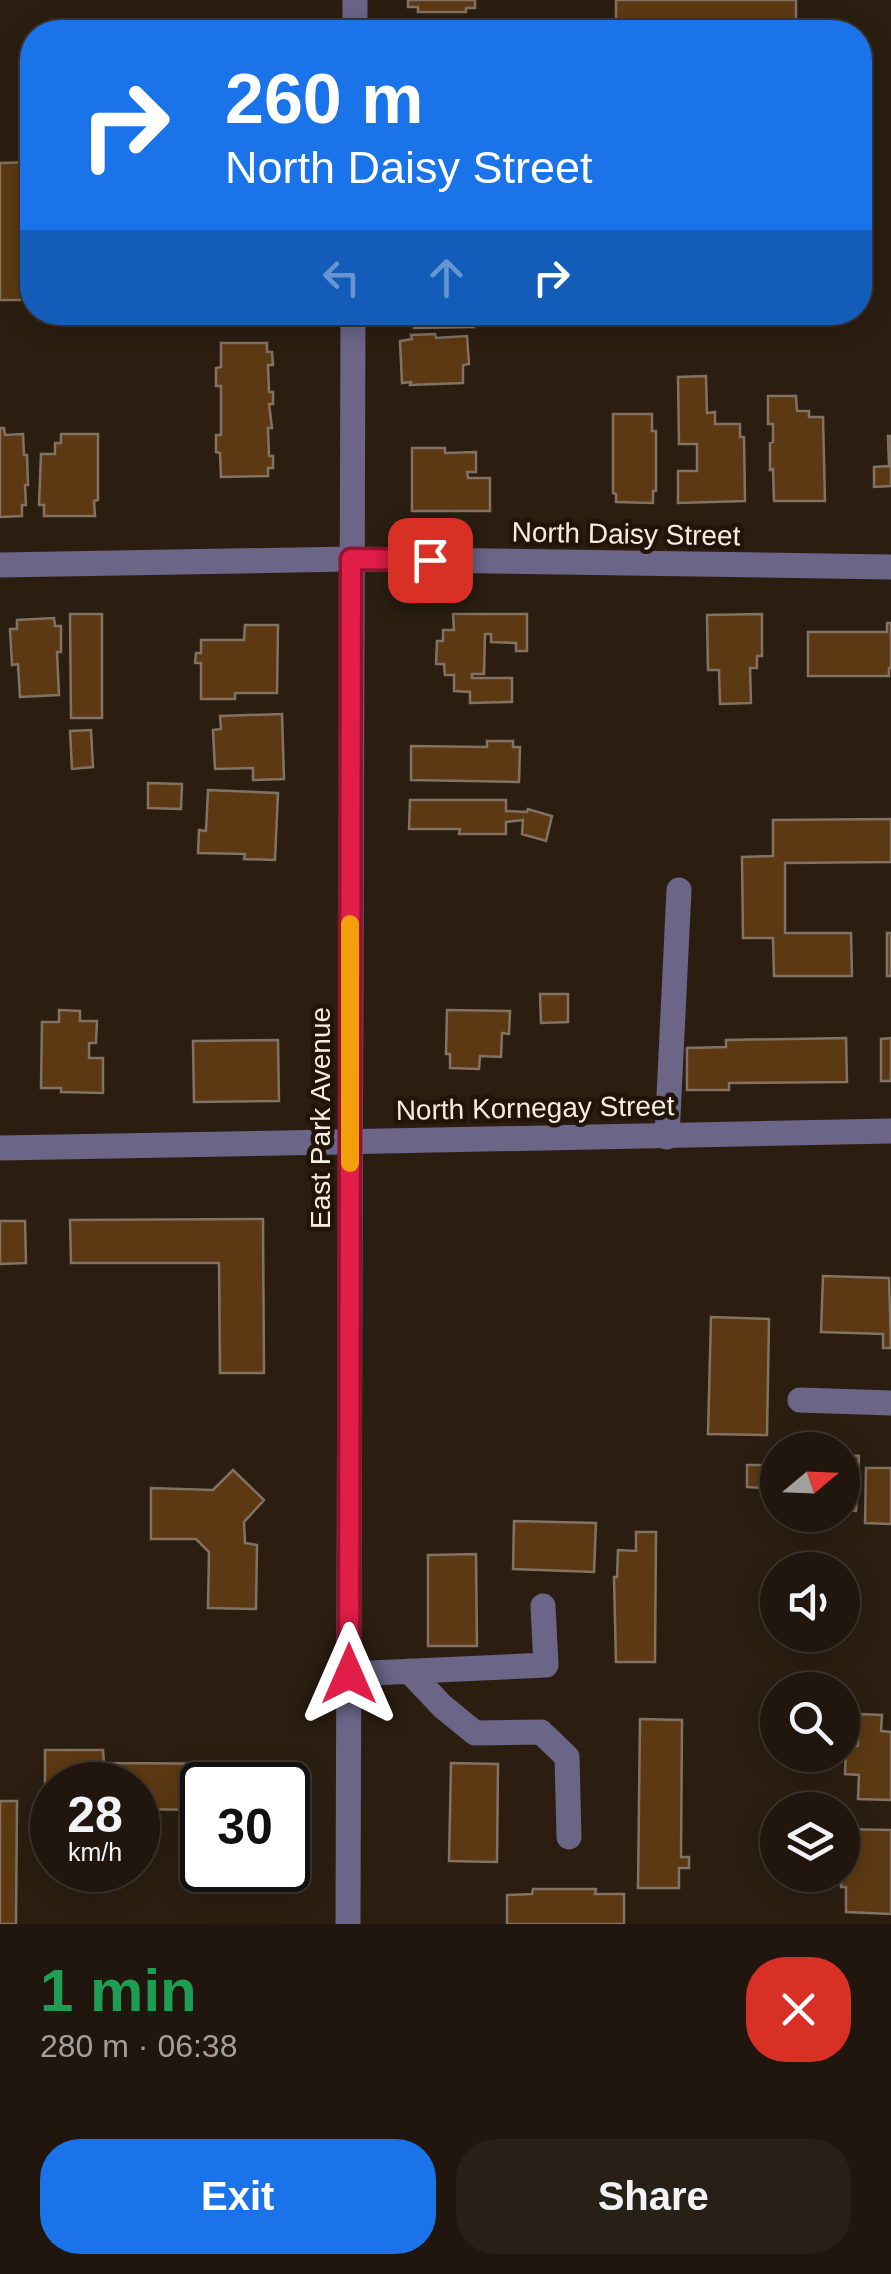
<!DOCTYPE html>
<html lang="en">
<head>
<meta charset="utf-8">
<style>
  body { margin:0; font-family:Helvetica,sans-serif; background:#281f16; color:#f1f3f6; height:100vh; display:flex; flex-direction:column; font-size:38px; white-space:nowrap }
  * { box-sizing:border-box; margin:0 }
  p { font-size:32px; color:#a29f9d }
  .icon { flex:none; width:55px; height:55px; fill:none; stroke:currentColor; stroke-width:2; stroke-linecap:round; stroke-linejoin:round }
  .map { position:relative; height:1924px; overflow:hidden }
  .sheet { display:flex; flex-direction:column; background:#20160d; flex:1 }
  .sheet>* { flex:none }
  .banner { position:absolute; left:20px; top:20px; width:852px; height:305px; border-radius:40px; box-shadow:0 5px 25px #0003,0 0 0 2px #3d352e; background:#1a73e8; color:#fff; overflow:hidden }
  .needle { width:65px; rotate:71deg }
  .buttons { position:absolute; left:760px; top:1432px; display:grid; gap:20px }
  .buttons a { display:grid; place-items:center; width:100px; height:100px; border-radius:50%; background:#20160d; box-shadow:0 5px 25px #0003,0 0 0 2px #3d352e; font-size:50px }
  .speed { position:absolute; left:30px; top:1762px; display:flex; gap:20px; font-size:50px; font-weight:700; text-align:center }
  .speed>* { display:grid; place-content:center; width:130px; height:130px; border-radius:50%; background:#20160d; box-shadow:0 5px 25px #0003,0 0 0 2px #3d352e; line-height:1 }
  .speed small { font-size:25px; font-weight:400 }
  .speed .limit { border:5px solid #111; border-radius:15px; background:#fff; color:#111 }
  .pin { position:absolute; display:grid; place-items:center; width:85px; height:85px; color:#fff; margin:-42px; border-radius:20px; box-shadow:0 5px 15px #0006 }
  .me { position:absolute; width:110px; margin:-55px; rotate:0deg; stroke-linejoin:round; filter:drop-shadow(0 0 8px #0008) }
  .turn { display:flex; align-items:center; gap:35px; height:210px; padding:0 40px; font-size:45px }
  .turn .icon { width:130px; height:130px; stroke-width:2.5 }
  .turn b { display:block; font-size:70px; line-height:85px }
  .lanes { display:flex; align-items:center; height:95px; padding:0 40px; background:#0003; justify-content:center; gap:50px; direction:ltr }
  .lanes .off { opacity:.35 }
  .round { display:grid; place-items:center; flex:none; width:105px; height:105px; border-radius:40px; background:#281f16 }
  .head { display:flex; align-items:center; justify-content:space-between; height:170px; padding:0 40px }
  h1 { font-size:60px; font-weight:600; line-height:75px; color:#1e9e55 }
  .button { display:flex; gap:20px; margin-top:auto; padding:20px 40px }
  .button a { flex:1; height:115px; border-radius:40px; background:#1a73e8; color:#fff; font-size:40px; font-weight:600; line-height:115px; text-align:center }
  .button a+a { background:#281f16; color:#f1f3f6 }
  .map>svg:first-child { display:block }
</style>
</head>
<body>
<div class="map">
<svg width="891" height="1924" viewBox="0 0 891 1924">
  <rect width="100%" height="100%" fill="#2b1e11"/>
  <!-- building -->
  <path fill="#5d3913" stroke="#827263" stroke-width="2.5" d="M 408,0 L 475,0 L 475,8 L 466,8 L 466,12 L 418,12 L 418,7 L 408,7 Z
    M 616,0 L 796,0 L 796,32 L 616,32 Z
    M 32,162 L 32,300 L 0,300 L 0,163 Z
    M 405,312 L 474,312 L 474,327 L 414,328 L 414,321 L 405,322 Z
    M 435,334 L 436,338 L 467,336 L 469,364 L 463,365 L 463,383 L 410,385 L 411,382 L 402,383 L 400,341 L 412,339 L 411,335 Z
    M 221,343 L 267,343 L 267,352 L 272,352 L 273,365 L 268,365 L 269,392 L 273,392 L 273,404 L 269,404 L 272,428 L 268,428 L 269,456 L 273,456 L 273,468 L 268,468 L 268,476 L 221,477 L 220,453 L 216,452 L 216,435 L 221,435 L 221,386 L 216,386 L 216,368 L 221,367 Z
    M 706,376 L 707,413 L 715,412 L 715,424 L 740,424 L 740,437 L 744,437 L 745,501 L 678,503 L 678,471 L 697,471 L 697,444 L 679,444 L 678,377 Z
    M 768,396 L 796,396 L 797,411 L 809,411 L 809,417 L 823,417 L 825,501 L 774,501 L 773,469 L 770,470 L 770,443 L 773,442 L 773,424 L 768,424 Z
    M 613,414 L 652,414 L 652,431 L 656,431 L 656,491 L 653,491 L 653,503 L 616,502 L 616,494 L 613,493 Z
    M 0,428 L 4,428 L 5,435 L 23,434 L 24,455 L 27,455 L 28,485 L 25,485 L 26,505 L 22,505 L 22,516 L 0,517 Z
    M 61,434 L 98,434 L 98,500 L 94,501 L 95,516 L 44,516 L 44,505 L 39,505 L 41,454 L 55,454 L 55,443 L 61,443 Z
    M 888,436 L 891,436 L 891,486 L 874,487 L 874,467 L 889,466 Z
    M 412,448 L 445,448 L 445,453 L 476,452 L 476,472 L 467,472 L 468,478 L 490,478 L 490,511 L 412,511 Z
    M 70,614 L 102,614 L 102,718 L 71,718 Z
    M 453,614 L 527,614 L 527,651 L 516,651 L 516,643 L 491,642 L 491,634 L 485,634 L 484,674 L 472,674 L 472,678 L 512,678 L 512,702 L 470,703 L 470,692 L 454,691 L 454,675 L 445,675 L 444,664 L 436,664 L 437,641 L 443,641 L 443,630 L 454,630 Z
    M 762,614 L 762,656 L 757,656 L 757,668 L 750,668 L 751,703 L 720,704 L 719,670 L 708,670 L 707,615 Z
    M 54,618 L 55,626 L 61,626 L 61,652 L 57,652 L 59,695 L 20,697 L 18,664 L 12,665 L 10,629 L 17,629 L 17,620 Z
    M 887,623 L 891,623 L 891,668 L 889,668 L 889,676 L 808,676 L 808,632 L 887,632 Z
    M 245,625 L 278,625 L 277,693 L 235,693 L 235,699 L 201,699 L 201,663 L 195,663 L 196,653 L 201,653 L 201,640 L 244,640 Z
    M 282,714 L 284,779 L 253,780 L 253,768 L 215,769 L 213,730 L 221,729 L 220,716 Z
    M 91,730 L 93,767 L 72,769 L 70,731 Z
    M 487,741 L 513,741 L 513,747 L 520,747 L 519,782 L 411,780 L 411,746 L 487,747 Z
    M 148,783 L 182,784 L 181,809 L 148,808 Z
    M 208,790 L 278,793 L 275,860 L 244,859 L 245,854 L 198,853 L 199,830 L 206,831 Z
    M 410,800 L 506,800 L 506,811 L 527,812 L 528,809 L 552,816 L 546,841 L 522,834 L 523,820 L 506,822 L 506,834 L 459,834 L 460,829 L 409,829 Z
    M 891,819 L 891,862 L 785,863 L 785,933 L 851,933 L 852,976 L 774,976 L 773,938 L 743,938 L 742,857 L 773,856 L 773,820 Z
    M 887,933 L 891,933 L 891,976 L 887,976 Z
    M 540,994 L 568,994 L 568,1022 L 541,1023 Z
    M 59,1010 L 80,1011 L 80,1021 L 97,1021 L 96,1043 L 89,1043 L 89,1058 L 103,1058 L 103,1093 L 61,1092 L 61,1088 L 41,1088 L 42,1022 L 59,1022 Z
    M 447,1010 L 510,1011 L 509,1034 L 502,1033 L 501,1057 L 480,1056 L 479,1069 L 450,1068 L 450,1054 L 446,1054 Z
    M 846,1038 L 847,1082 L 729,1083 L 729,1090 L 687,1090 L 687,1048 L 726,1047 L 726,1040 Z
    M 891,1038 L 891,1081 L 881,1081 L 881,1039 Z
    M 278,1040 L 279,1101 L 194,1102 L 193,1041 Z
    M 263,1219 L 264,1373 L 220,1373 L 219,1263 L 71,1263 L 70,1220 Z
    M 0,1221 L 25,1221 L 26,1263 L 0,1264 Z
    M 823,1276 L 889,1278 L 891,1348 L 883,1348 L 883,1334 L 821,1332 Z
    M 711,1317 L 769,1319 L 767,1435 L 708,1434 Z
    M 842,1455 L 859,1456 L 856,1511 L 842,1510 Z
    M 747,1465 L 766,1465 L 766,1488 L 747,1487 Z
    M 866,1468 L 891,1468 L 891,1524 L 865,1523 Z
    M 233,1470 L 264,1500 L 244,1522 L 245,1543 L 257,1545 L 256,1609 L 208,1608 L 209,1552 L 196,1539 L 151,1539 L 151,1488 L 213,1490 Z
    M 514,1521 L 596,1523 L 594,1572 L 513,1569 Z
    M 636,1532 L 656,1532 L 655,1662 L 616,1662 L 614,1577 L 617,1577 L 618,1550 L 636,1551 Z
    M 476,1554 L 477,1646 L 428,1646 L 428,1555 Z
    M 859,1714 L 882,1715 L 881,1731 L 891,1732 L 891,1800 L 858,1799 L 859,1775 L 845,1774 L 846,1746 L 858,1746 Z
    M 640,1719 L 682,1720 L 681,1857 L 689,1857 L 689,1868 L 679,1868 L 679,1888 L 638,1888 Z
    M 45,1750 L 103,1750 L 104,1763 L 254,1764 L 254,1785 L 202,1785 L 202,1810 L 138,1809 L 138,1785 L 52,1785 L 52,1809 L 45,1809 Z
    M 451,1763 L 498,1764 L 497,1862 L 449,1861 Z
    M 0,1801 L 17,1801 L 16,1924 L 0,1924 Z
    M 842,1829 L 891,1830 L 891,1914 L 846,1912 L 846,1887 L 841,1887 Z
    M 533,1889 L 596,1889 L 595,1894 L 624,1894 L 624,1924 L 507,1924 L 507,1895 L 532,1894 Z"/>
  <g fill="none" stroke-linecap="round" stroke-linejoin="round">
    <!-- minor -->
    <path stroke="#6b6588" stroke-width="25" d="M 355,32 L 355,0
      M 0,565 L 351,559 L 891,567
      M 667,1137 L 679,890
      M 0,1148 C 297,1142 594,1139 891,1131
      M 800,1400 L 891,1403
      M 409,1671 L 442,1706 L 475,1733 L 541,1732 L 567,1757 L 569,1837
      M 349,1674 L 546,1665 L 543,1606
      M 348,1924 L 353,312"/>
  </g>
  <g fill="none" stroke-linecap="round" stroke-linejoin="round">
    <!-- route casing -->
    <g stroke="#92132f" stroke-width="25">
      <path id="route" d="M 349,1674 L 351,559 L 430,560"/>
    </g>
    <!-- route -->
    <use href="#route" stroke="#e11d48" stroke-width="18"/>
    <!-- slow -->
    <path stroke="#f59e0b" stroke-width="18" d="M 350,1163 L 350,924"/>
  </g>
  <g text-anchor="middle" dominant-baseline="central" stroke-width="9" stroke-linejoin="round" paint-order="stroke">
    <!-- street labels -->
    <g font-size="28" fill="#f6ece4" stroke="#211408">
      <text transform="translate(626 534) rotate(1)">North Daisy Street</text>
      <text transform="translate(535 1108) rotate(-1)">North Kornegay Street</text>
      <text transform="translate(320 1118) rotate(-90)">East Park Avenue</text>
    </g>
  </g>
</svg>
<div class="buttons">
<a><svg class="needle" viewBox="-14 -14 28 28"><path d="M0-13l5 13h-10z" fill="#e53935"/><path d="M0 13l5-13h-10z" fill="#a29f9d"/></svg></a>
<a><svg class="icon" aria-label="sound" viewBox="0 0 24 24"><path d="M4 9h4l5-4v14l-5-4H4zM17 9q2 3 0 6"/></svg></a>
<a><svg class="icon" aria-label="search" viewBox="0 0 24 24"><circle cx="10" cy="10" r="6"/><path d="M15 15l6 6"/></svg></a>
<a><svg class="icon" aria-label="layers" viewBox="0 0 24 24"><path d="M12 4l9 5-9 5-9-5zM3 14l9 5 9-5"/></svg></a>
</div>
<div class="speed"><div>28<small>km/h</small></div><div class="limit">30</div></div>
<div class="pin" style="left:430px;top:560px;background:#d93025"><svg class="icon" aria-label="arrive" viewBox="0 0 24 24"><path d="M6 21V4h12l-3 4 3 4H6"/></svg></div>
<svg class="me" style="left:349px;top:1674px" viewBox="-20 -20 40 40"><path d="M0-17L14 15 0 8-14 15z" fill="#e11d48" stroke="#fff" stroke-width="4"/></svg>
<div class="banner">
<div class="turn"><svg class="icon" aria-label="right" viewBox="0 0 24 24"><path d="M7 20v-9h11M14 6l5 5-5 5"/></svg><div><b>260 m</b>North Daisy Street</div></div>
<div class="lanes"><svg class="icon off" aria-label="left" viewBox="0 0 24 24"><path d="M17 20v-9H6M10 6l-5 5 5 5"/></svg><svg class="icon off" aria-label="ahead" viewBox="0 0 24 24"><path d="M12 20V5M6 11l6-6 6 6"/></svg><svg class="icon" aria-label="right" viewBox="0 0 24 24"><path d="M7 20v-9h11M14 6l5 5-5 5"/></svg></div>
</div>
</div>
<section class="sheet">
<div class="head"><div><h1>1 min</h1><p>280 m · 06:38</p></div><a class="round" style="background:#d93025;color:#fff"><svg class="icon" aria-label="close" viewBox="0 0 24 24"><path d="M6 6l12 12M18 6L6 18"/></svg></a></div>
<div class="button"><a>Exit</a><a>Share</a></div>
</section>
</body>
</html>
